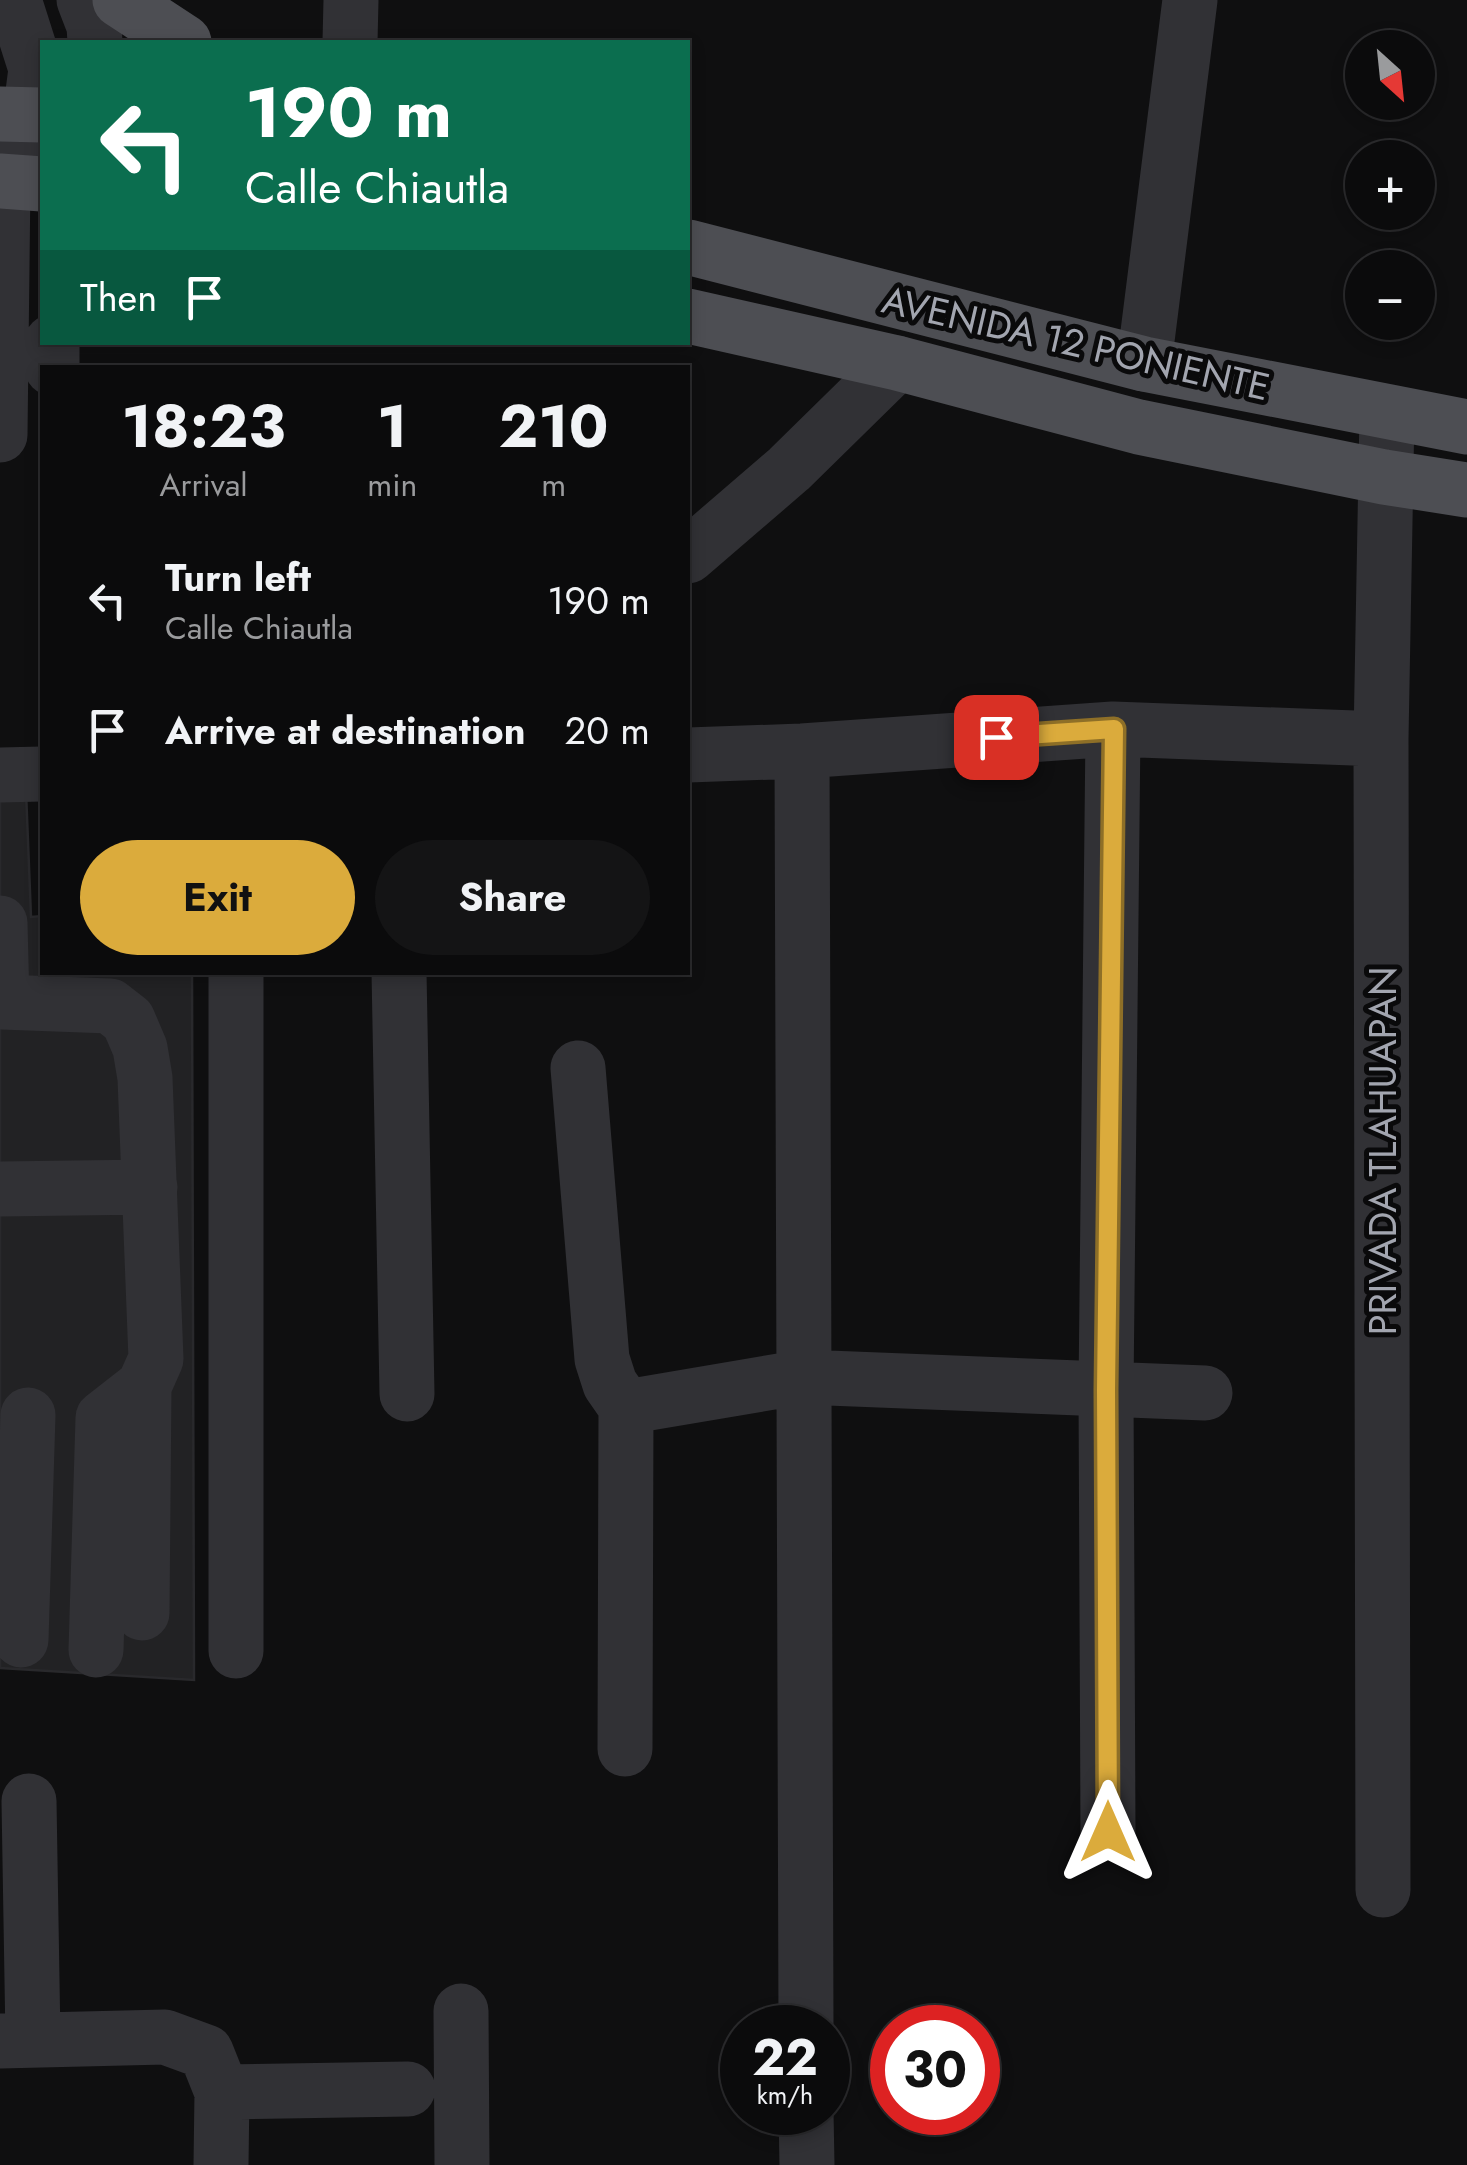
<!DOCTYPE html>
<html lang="en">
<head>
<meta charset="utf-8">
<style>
  body { margin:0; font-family:Jost,sans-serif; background:#141415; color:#f1f3f6; height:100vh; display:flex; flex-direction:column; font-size:38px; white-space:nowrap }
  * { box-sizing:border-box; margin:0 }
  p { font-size:32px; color:#9a9b9d }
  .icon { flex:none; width:55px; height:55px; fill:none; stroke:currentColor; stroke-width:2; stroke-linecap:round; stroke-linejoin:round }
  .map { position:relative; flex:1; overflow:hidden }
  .drawer { position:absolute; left:40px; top:365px; width:650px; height:610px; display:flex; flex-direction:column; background:#0b0b0c; border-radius:0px; box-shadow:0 5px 15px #0003,0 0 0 2px #2b2b2d }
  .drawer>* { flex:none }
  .hud { position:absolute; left:40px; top:40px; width:650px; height:305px; border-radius:0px; box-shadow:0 5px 15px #0003,0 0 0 2px #2b2b2d; background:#0b6e4f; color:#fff; overflow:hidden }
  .needle { width:65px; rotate:153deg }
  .fabs { position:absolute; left:1345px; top:30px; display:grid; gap:20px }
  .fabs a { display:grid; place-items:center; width:90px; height:90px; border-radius:50%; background:#0b0b0c; box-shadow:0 5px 15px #0003,0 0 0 2px #2b2b2d; font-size:50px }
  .speed { position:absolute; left:720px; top:2005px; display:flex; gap:20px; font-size:50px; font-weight:700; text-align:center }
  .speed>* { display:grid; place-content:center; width:130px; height:130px; border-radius:50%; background:#0b0b0c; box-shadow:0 5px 15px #0003,0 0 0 2px #2b2b2d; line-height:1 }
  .speed small { font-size:25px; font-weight:400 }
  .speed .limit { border:15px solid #d22; background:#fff; color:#111 }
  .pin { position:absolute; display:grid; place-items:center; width:85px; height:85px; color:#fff; margin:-42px; border-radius:20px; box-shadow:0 5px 15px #0006 }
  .me { position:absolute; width:110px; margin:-55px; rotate:0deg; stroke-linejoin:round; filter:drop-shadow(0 0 8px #0008) }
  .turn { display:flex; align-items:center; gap:35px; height:210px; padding:0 40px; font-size:45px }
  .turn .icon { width:130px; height:130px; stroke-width:2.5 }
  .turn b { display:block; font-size:70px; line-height:85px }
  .then { display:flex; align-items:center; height:95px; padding:0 40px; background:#0003; gap:20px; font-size:38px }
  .eta { display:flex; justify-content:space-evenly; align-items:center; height:170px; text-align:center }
  .eta b { font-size:60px; font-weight:700; line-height:70px }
  .primary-button { display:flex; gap:20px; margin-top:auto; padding:20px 40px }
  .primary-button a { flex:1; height:115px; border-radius:60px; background:#dbab3c; color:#111; font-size:40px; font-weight:700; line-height:115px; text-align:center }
  .primary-button a+a { background:#141415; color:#f1f3f6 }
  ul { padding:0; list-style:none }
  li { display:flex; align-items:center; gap:30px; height:130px; padding:0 40px }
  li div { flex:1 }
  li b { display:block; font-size:38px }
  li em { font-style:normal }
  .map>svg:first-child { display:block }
</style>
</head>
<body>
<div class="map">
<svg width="1467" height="2165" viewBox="0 0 1467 2165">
  <rect width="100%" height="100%" fill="#0f0f10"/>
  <!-- building -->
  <path fill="#222224" stroke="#29292c" stroke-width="2.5" d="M 26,791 L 31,917 L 42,916 L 42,972 L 192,972 L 194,1680 L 0,1668 L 0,792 Z"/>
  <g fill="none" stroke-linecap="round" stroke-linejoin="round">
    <!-- minor -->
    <path stroke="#313135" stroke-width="55" d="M 84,0 L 94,26 L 95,42
      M 350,42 L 351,0
      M 1144,364 L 1190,0
      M 52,368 L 52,342
      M 0,435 L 3,181 L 30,115 L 36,69 L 14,0
      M 688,556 L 789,469 L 897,363
      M 802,751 L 806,2028
      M 688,755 L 802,751 L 1113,729 L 1381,739
      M 0,775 L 42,774
      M 0,923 L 2,1002 L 110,1006 L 128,1020 L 140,1048 L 145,1078 L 156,1359 L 144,1386 L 103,1418 L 96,1650
      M 399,972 L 407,1394
      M 578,1068 L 602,1359 L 610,1384 L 626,1407 L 803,1377 L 1205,1393
      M 0,1189 L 150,1187
      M 142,1613 L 144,1386
      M 21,1640 L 28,1415
      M 236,1651 L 236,972
      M 625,1749 L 626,1407
      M 29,1801 L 33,2040
      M 1108,1832 L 1106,1390 L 1113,729
      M 1383,1890 L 1381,739 L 1387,413
      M 461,2011 L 462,2165
      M 0,2041 L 165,2037 L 206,2052 L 222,2092 L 221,2165
      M 222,2092 L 408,2089
      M 806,2112 L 807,2165"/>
    <!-- major -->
    <path stroke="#4d4e53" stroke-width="55" d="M 120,0 L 184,42
      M 0,114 L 42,115
      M 0,181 L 42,184
      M 688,247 L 1144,364 L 1467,427
      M 688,316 L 897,363 L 1139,427 L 1384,477 L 1467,490"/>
  </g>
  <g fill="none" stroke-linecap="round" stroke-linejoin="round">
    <!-- route casing -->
    <g stroke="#8e6f27" stroke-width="25">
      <path id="route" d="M 996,737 L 1114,729 L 1106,1390 L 1108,1832"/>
    </g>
    <!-- route -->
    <use href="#route" stroke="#dbab3c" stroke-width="18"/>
  </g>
  <g text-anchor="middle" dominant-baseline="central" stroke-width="10" stroke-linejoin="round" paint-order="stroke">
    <!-- street labels -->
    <g font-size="38" fill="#a2a5af" stroke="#0a0a0b">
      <text transform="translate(1076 343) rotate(13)">AVENIDA 12 PONIENTE</text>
      <text transform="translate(1382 1151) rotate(-90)">PRIVADA TLAHUAPAN</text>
    </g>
  </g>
</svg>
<div class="fabs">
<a><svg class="needle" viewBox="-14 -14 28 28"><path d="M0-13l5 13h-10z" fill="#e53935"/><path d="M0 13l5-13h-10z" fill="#9a9b9d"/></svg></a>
<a>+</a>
<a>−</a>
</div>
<div class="speed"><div>22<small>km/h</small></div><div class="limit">30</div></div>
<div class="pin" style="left:996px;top:737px;background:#d93025"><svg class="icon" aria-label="arrive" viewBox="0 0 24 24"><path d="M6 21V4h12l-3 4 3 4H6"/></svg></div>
<svg class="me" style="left:1108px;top:1832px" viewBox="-20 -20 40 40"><path d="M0-17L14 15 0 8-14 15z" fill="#dbab3c" stroke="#fff" stroke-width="4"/></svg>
<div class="hud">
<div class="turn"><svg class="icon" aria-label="left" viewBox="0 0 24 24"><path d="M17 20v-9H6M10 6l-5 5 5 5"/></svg><div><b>190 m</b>Calle Chiautla</div></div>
<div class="then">Then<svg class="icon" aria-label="arrive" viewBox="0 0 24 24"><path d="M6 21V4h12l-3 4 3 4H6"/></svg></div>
</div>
<section class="drawer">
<div class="eta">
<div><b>18:23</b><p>Arrival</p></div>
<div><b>1</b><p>min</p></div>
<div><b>210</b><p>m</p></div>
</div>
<ul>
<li><svg class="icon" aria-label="left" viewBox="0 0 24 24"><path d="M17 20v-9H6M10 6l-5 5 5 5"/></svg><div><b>Turn left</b><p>Calle Chiautla</p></div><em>190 m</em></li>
<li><svg class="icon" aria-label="arrive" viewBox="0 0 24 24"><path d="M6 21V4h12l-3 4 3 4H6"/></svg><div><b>Arrive at destination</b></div><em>20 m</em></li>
</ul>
<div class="primary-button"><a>Exit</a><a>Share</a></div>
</section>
</div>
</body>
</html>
